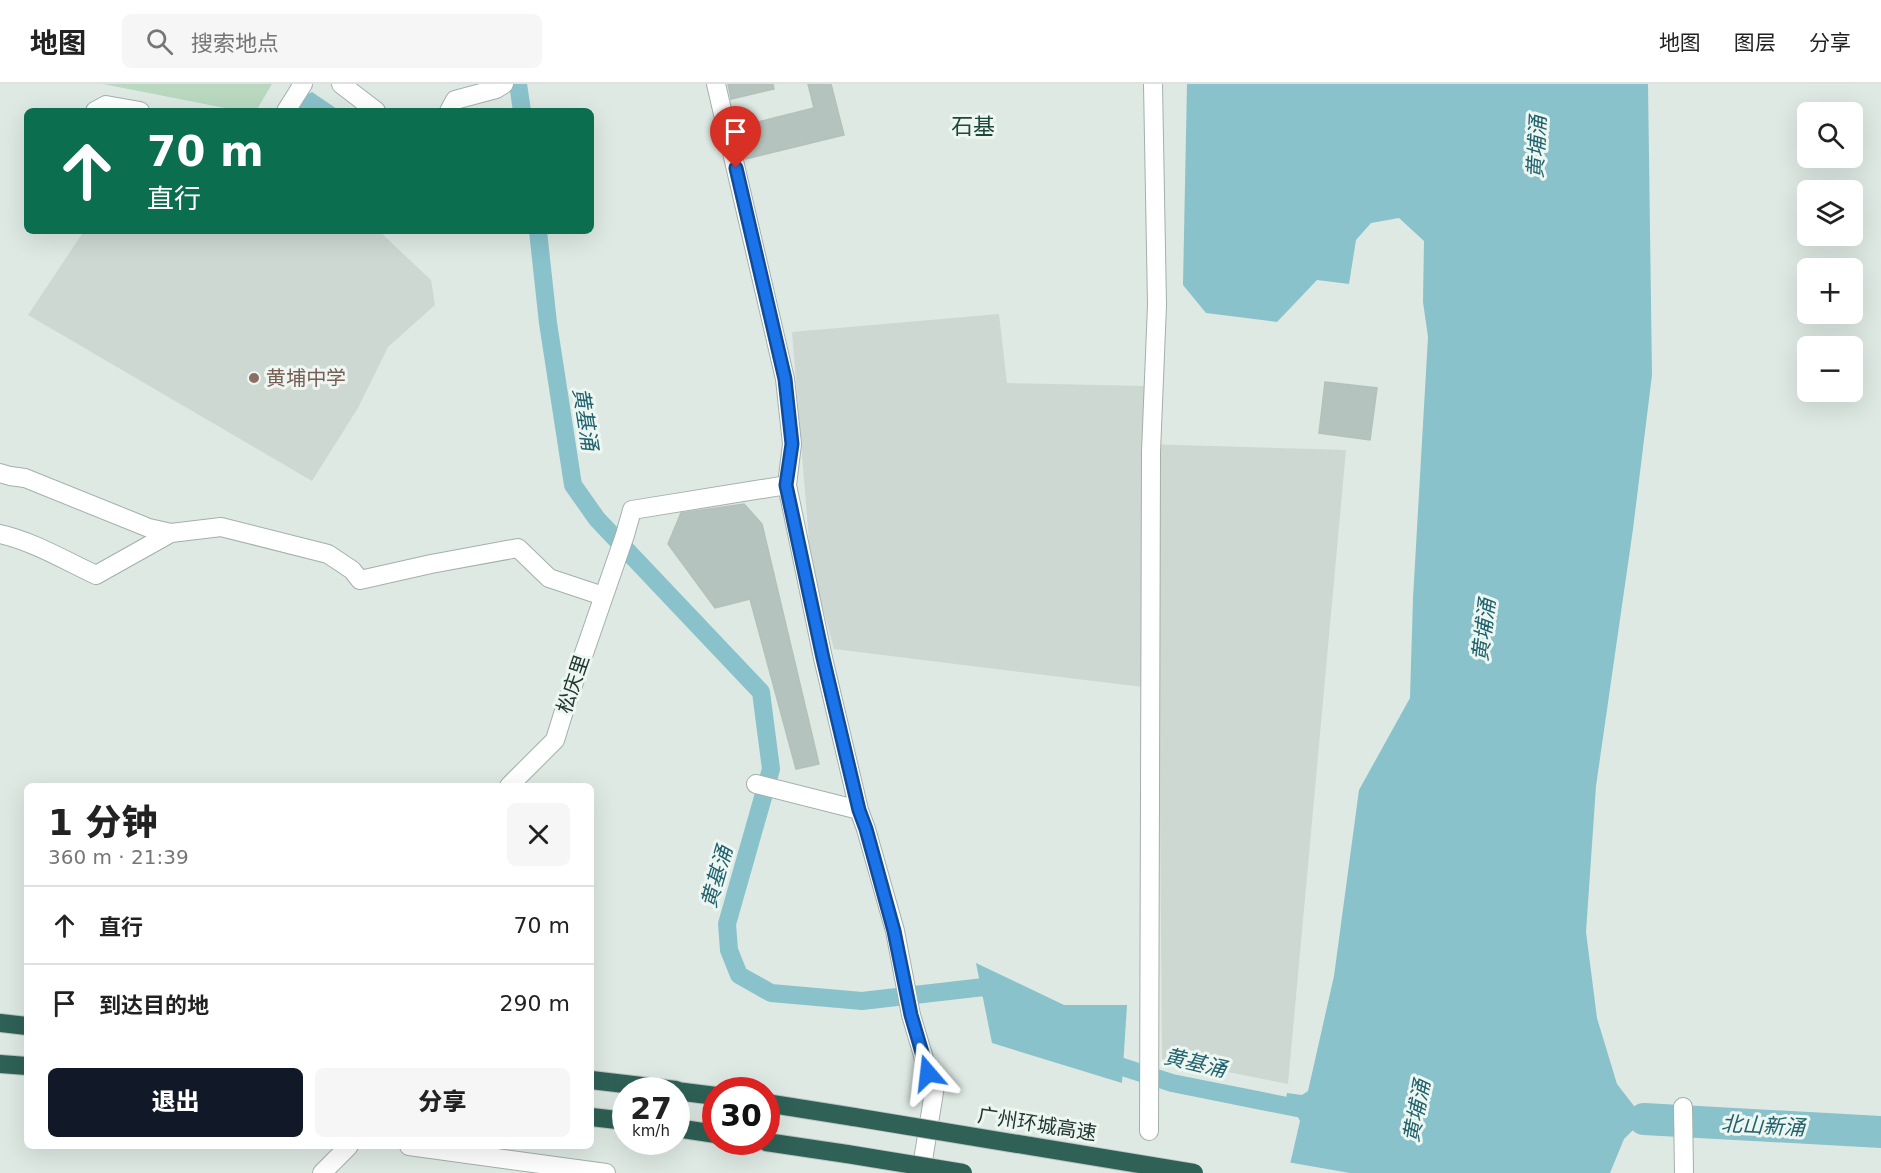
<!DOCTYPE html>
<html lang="zh">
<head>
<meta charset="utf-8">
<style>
  body { margin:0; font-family:"DejaVu Sans","Noto Sans SC",sans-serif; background:#f6f6f6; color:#222; height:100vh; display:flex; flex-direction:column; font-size:22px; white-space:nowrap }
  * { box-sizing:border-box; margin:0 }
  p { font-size:20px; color:#767676 }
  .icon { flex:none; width:33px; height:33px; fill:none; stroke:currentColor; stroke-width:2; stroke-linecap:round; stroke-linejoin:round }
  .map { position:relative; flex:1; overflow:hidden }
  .drawer { position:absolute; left:24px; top:699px; width:570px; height:366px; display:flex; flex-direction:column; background:#fff; border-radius:9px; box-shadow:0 6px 24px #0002 }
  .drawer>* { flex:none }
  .banner { position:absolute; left:24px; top:24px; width:570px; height:126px; border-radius:9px; box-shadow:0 6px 24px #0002; background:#0b6e4f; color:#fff; overflow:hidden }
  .controls { position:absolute; left:1797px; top:18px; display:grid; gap:12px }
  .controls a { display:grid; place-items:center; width:66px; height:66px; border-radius:9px; background:#fff; box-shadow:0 6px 24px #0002; font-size:30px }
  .speed { position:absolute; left:612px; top:993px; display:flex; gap:12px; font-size:30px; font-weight:700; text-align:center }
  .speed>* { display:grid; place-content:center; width:78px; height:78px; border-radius:50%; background:#fff; box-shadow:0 6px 24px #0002; line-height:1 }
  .speed small { font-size:15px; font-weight:400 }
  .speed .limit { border:9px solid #d22; background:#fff; color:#111 }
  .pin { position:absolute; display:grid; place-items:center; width:51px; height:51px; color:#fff; margin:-62px -26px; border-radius:50% 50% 50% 0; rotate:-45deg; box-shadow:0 0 6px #0007 }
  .pin .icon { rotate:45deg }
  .me { position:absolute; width:66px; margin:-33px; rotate:343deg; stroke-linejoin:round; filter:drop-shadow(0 0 4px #0008) }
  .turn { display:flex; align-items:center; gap:21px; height:126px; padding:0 24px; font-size:27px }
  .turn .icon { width:78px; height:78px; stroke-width:2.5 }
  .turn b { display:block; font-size:42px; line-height:51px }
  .round { display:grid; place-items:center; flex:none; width:63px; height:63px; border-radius:9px; background:#f6f6f6 }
  .summary { display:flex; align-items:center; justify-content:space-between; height:102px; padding:0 24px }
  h1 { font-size:36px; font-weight:800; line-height:45px }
  .cta { display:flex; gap:12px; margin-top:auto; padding:12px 24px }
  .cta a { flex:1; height:69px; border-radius:9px; background:#111827; color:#fff; font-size:24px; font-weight:800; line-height:69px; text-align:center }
  .cta a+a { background:#f6f6f6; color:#222 }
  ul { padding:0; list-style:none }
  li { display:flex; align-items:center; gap:18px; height:78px; padding:0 24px; border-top:2px solid #e0e0e0 }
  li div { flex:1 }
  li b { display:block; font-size:22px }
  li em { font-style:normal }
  header { display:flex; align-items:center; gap:36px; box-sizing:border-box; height:84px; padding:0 30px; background:#fff; border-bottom:2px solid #e0e0e0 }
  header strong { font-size:28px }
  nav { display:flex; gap:33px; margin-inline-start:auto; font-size:21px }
  .search { width:420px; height:54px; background:#f6f6f6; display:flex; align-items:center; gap:15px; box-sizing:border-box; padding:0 21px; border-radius:9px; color:#767676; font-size:22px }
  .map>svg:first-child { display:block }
</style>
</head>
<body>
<header>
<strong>地图</strong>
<div class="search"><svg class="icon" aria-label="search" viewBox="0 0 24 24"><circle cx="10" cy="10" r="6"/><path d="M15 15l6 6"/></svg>搜索地点</div>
<nav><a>地图</a><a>图层</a><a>分享</a></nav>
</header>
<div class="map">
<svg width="1881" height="1089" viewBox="0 0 1881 1089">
  <rect width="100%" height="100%" fill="#dee9e4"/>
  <!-- built -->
  <path fill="#cdd8d3" d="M 84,147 L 379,147 L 431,196 L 435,221 L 388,263 L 358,324 L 312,397 L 28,231 Z
    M 999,230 L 1007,299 L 1145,302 L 1144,360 L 1346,366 L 1288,1000 L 1162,975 L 1159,605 L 834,565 L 811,482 L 792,248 Z"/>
  <!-- green -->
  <path fill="#b8d9c0" d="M 103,0 L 272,0 L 256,27 L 240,27 Z"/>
  <!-- water -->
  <path fill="#89c2cb" d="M 1187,0 L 1648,0 L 1652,291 L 1633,445 L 1596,702 L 1586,848 L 1597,934 L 1617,1000 L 1644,1035 L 1624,1055 L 1610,1089 L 1288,1089 L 1300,1037 L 1297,1031 L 1284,1025 L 1287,1009 L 1302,1011 L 1308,1007 L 1334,892 L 1359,706 L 1410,614 L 1413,514 L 1428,253 L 1423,218 L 1424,157 L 1399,134 L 1371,139 L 1356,156 L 1349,200 L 1317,196 L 1277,238 L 1206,229 L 1183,201 Z
    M 312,8 L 340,27 L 297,27 L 306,11 Z
    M 976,879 L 1064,921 L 1127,921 L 1122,999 L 992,959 Z"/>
  <!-- pier -->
  <path fill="#dee9e4" d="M 1287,1078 L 1350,1089 L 1285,1089 Z"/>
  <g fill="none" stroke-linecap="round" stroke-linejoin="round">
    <!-- canal -->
    <path stroke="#89c2cb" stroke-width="18" d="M 518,0 L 522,27
      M 538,147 L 548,239 L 573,401 L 597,435 L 761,608 L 771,685 L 727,840 L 729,866 L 739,891 L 771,909 L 862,917 L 984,903 L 1001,915
      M 1101,976 L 1172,999 L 1307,1026"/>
    <!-- river -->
    <path stroke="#89c2cb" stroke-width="32" d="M 1644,1035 L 1881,1048"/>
  </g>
  <!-- building -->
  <path fill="#b4c3bd" stroke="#b1c2ba" stroke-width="1.5" d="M 728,0 L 773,0 L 774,5 L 731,15 Z
    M 808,0 L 831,0 L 844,51 L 745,75 L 738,43 L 814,24 Z
    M 1325,298 L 1377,304 L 1370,356 L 1319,349 Z
    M 744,420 L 762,440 L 819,680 L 796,685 L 750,515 L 715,524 L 668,460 L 681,429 Z"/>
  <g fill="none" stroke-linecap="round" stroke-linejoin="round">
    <!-- minor casing -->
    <g stroke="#a2b0ab" stroke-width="20">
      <path id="minor" d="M 341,0 L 376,27
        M 716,0 L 785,295 L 792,360 L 787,401 L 823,574 L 859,726 L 866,745 L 895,847 L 911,931 L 934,1008 L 921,1089
        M 95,27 L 106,21 L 140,27
        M 286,27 L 303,0
        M 449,27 L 455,16 L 496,5 L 504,0
        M 0,389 L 10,392 L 25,394 L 149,444 L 171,449 L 221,443 L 328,470 L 352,486 L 360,496 L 431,480 L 518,464 L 549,494 L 603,512
        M 0,450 C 32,457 66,477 96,491 L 171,449
        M 756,700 L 859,726
        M 509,702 L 555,656 L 564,627 L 625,451 L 632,426 L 787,401
        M 1683,1023 L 1684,1089
        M 1149,1047 L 1151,368 L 1157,221 L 1153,0
        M 409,1062 L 606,1089
        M 322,1089 L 349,1062"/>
    </g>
    <!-- highway casing -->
    <g stroke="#bcc3c1" stroke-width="20">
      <path id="highway" d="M 0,939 L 27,942
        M 0,980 L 27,982
        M 591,996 L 676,1006
        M 676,1007 L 716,1012
        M 766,1019 L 854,1033
        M 591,1033 L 626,1037
        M 676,1044 L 716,1050
        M 766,1058 L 847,1070"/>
    </g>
    <!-- minor -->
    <use href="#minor" stroke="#fff" stroke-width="18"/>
    <!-- highway -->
    <use href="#highway" stroke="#2f6156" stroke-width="18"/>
    <!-- highway-bridge casing -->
    <g stroke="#bcc3c1" stroke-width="20" stroke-linecap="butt">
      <path id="highway-bridge" d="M 854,1033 L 1194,1089
        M 847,1070 L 963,1089"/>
    </g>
    <!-- highway-bridge -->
    <use href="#highway-bridge" stroke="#2f6156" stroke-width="18"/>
  </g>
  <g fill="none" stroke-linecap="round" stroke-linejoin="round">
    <!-- route casing -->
    <g stroke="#114b97" stroke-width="15">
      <path id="route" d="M 736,84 L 785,295 L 792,360 L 786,401 L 823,574 L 859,726 L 866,745 L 894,847 L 911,931 L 928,989"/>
    </g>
    <!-- route -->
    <use href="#route" stroke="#1a73e8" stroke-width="10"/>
  </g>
  <!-- markers -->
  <circle fill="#8d6e63" stroke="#eef6f2" stroke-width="2" cx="254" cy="294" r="6"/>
  <g text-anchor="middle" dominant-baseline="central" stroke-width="6" stroke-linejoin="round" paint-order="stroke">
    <!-- education labels -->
    <g font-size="20" fill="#785e54" stroke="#eef6f2" text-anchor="start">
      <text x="266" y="294">黄埔中学</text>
    </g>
    <!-- street labels -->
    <g font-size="20" fill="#213731" stroke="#eef6f2">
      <text transform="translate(573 600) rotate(-71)">松庆里</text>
      <text transform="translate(1037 1040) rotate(9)">广州环城高速</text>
    </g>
    <!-- water labels -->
    <g font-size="21" font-style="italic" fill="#20636e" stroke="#eef6f2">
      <text transform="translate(1537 63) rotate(-87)">黄埔涌</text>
      <text transform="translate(585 335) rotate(81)">黄基涌</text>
      <text transform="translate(1484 546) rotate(-83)">黄埔涌</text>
      <text transform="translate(717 793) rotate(-74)">黄基涌</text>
      <text transform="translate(1195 979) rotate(13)">黄基涌</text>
      <text transform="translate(1417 1027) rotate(-79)">黄埔涌</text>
      <text transform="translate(1763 1042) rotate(3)">北山新涌</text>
    </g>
    <!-- quarter labels -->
    <g font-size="22" fill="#1f473c" stroke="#eef6f2">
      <text x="973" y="42">石基</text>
    </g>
  </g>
</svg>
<div class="controls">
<a><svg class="icon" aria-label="search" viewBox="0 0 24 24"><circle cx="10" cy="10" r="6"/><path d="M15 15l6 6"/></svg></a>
<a><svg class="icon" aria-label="layers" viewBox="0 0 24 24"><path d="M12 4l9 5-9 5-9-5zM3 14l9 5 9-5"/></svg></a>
<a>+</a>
<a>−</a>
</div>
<div class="speed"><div>27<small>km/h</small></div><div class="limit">30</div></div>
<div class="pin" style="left:736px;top:84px;background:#d93025"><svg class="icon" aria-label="arrive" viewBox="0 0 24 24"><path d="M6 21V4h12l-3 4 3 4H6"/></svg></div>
<svg class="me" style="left:928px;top:989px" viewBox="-20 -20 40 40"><path d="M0-17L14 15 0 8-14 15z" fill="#1a73e8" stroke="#fff" stroke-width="4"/></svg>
<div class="banner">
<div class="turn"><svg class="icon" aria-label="ahead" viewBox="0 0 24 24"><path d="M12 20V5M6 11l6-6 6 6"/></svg><div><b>70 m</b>直行</div></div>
</div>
<section class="drawer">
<div class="summary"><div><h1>1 分钟</h1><p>360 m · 21:39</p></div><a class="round"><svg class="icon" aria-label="close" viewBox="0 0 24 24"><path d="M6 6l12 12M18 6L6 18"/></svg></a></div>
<ul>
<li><svg class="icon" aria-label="ahead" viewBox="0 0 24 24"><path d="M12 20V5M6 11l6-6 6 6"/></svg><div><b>直行</b></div><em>70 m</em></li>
<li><svg class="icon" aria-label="arrive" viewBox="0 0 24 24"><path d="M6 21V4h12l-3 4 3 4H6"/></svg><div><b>到达目的地</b></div><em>290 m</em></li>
</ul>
<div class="cta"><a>退出</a><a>分享</a></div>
</section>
</div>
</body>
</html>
